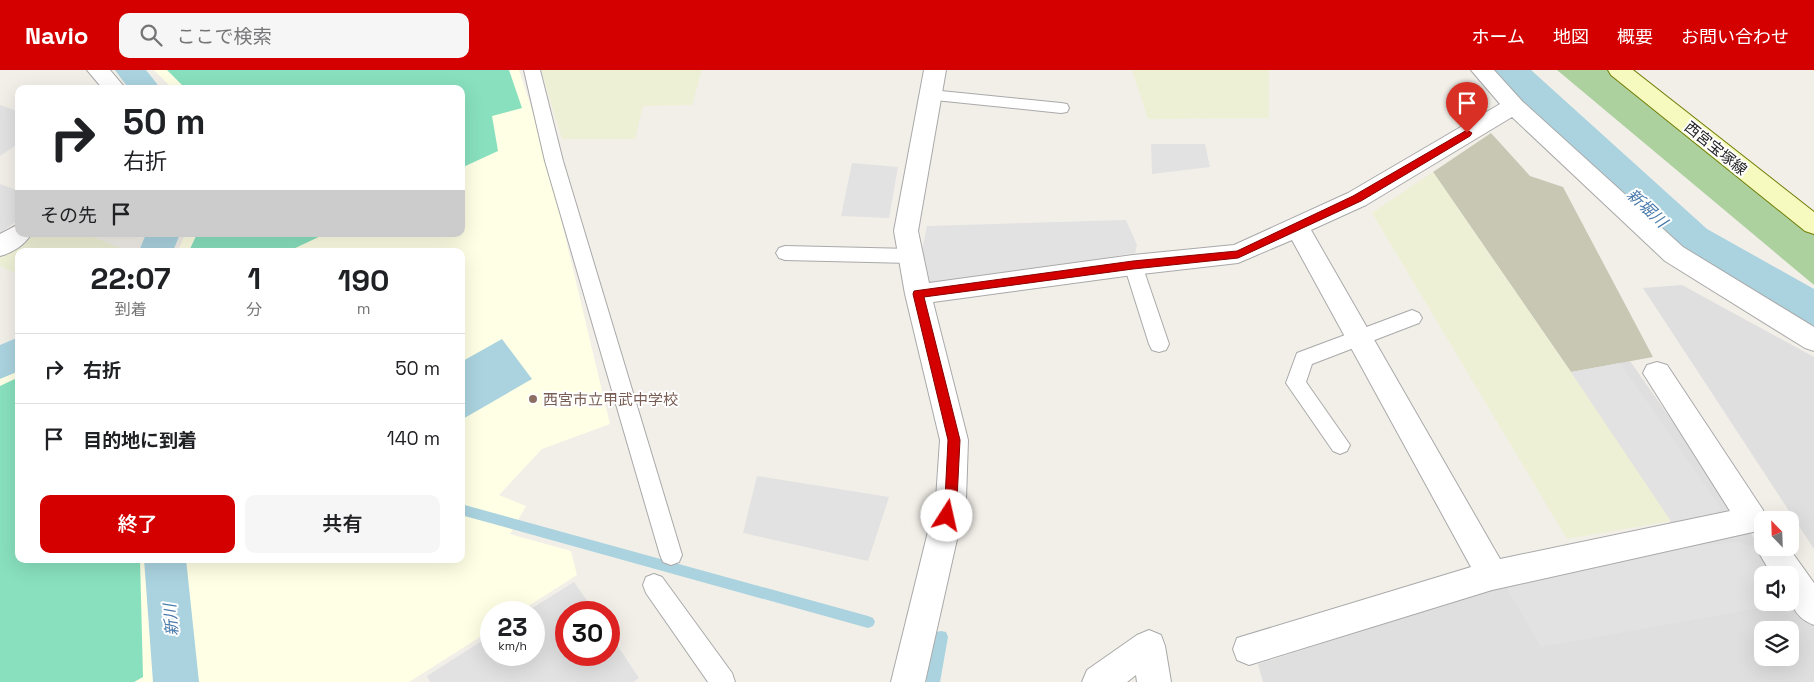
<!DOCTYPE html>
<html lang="ja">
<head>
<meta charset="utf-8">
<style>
  body { margin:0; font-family:"Space Grotesk","Noto Sans JP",sans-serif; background:#f6f6f6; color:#202124; height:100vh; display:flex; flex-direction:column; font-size:19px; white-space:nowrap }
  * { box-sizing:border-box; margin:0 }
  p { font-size:16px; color:#757577 }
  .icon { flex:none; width:28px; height:28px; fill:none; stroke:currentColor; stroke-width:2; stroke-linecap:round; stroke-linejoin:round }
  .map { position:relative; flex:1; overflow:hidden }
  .details { position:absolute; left:15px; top:178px; width:450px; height:315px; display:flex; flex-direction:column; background:#fff; border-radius:10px; box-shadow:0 5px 20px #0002 }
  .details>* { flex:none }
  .hud { position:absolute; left:15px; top:15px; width:450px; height:152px; border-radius:10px; box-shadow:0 5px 20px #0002; background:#fff; color:#202124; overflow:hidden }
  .needle { width:32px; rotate:337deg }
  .controls { position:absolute; left:1754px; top:441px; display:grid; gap:10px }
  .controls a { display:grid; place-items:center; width:45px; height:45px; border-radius:10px; background:#fff; box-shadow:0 5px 20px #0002; font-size:25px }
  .speed { position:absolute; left:480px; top:531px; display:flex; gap:10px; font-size:25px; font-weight:700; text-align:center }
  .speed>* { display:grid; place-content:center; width:65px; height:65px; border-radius:50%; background:#fff; box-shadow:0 5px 20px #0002; line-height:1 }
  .speed small { font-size:12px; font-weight:400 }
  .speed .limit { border:8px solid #d22; background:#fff; color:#111 }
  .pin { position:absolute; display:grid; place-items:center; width:42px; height:42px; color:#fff; margin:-51px -21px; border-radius:50% 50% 50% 0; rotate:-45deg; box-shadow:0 0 5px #0007 }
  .pin .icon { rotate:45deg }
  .me { position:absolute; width:55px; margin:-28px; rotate:10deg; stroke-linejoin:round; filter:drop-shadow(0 0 4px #0008) }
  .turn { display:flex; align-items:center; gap:18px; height:105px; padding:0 25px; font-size:22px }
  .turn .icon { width:65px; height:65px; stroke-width:2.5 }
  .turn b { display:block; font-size:35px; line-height:42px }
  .then { display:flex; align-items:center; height:48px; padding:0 25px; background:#0003; gap:10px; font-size:19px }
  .eta { display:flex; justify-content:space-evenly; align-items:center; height:85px; text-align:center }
  .eta b { font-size:30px; font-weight:600; line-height:35px }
  .cta { display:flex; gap:10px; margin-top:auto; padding:10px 25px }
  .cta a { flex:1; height:58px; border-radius:10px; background:#d40000; color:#fff; font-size:20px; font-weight:600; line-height:58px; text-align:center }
  .cta a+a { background:#f6f6f6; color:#202124 }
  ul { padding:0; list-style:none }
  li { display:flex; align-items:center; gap:15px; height:70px; padding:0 25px; border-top:1px solid #e0e0e0 }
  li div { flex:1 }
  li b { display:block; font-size:19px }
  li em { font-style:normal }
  header { display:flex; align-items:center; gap:30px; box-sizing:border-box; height:70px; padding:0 25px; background:#d40000; color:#fff }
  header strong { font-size:24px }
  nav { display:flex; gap:28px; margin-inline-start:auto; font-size:18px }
  .search { width:350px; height:45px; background:#f6f6f6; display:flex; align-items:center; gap:12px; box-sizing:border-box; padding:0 18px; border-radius:10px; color:#757577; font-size:19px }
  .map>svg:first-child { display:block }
</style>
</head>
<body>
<header>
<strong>Navio</strong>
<div class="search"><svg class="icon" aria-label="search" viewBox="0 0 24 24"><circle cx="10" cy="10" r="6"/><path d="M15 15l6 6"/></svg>ここで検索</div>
<nav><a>ホーム</a><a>地図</a><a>概要</a><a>お問い合わせ</a></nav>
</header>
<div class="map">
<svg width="1814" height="612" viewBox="0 0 1814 612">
  <rect width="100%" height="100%" fill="#f2efe9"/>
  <!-- residential -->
  <path fill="#e0dfdf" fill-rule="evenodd" d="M 1682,215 L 1814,287 L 1814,479 L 1643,218 Z
    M 1630,291 L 1780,505 L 1762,505 L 1762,532 L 1790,532 L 1790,521 L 1814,557 L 1814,612 L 1263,612 L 1258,594 L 1504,515 L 1686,476 L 1571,302 ZM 1762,560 L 1790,560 L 1790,588 L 1762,588 Z"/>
  <!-- education -->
  <path fill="#ffffe5" d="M 154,0 L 519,0 L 543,74 L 610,354 L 542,379 L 499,425 L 526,436 L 510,464 L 571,481 L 577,505 L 519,542 L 491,542 L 491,560 L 409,612 L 0,612 L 0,304 L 19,296 L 19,489 L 461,489 L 461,181 L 178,181 L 185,164 L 461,164 L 461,19 L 173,19 Z"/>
  <!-- construction -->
  <path fill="#c7c7b4" d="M 1491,63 L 1530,106 L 1563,117 L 1653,287 L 1571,302 L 1433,102 Z"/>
  <!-- farmland -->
  <path fill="#eef0d5" d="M 541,0 L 702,0 L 692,35 L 643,36 L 635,69 L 562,69 Z
    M 1132,0 L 1269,0 L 1269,48 L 1148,49 Z
    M 1433,102 L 1577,311 L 1671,451 L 1567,469 L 1372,143 Z
    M 31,164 L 86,164 L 128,181 L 19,181 L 19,205 L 0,196 L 0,187 Z"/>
  <!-- forest -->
  <path fill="#add19e" d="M 1557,0 L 1607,0 L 1814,165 L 1814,215 Z"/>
  <!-- pitch -->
  <path fill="#88e0be" d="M 167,0 L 509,0 L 522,38 L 492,46 L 498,81 L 461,98 L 461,19 L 186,19 Z
    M 197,164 L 325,164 L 289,181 L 189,181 Z
    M 19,307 L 19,489 L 140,489 L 143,607 L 134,612 L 0,612 L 0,316 Z"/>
  <!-- parking -->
  <path fill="#e2e2e2" d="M 0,35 L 19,42 L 19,73 L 0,86 Z
    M 1151,74 L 1205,74 L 1210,97 L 1152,104 Z
    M 852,93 L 898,97 L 889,148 L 841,146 Z
    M 0,114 L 19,121 L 19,149 L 0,163 Z
    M 1126,150 L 1137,175 L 1135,183 L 931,215 L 922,180 L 927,156 Z
    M 1620,293 L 1721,438 L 1713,446 L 1671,451 L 1571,302 Z
    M 757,406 L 889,427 L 868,491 L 743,463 Z
    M 1739,472 L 1760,480 L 1778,505 L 1762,505 L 1762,532 L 1787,533 L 1541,577 L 1505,515 L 1686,477 Z
    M 574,512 L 595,542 L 566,542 L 566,585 L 609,585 L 609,563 L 639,608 L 633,612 L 430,612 L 427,606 L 491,565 L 491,585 L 534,585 L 534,542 L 526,542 Z"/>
  <!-- water -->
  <path fill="#aad3df" d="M 502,269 L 532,309 L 461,350 L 461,292 Z"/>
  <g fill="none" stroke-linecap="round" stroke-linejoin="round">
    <!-- stream -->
    <path fill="#aad3df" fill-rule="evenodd" d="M 461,434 L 868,546 L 873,548 L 875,552 L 873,556 L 868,558 L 461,445 Z
      M 941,561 L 946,562 L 948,567 L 940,612 L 926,612 L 934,567 L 936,562 Z"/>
    <!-- canal -->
    <path fill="#aad3df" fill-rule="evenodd" d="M 115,0 L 146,0 L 161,19 L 129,19 Z
      M 146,164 L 180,164 L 173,181 L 139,181 Z
      M 19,267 L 19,301 L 0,309 L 0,275 Z
      M 144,489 L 186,489 L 199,612 L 153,612 Z"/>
    <!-- river -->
    <path fill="#aad3df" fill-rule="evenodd" d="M 1475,0 L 1531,0 L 1707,159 L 1814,219 L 1814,272 L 1792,265 L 1667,189 L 1482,11 Z"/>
    <!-- lane casing -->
    <g stroke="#a9a9a9" stroke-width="2">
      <path id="lane" d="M 524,0 L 540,0 L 563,91 L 682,485 L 679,492 L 671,495 L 663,492 L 660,485 L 545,91 Z
        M 931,20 L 1061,33 L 1067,34 L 1069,38 L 1067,42 L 1061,43 L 925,29 L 923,25 L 925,21 Z
        M 785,176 L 911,179 L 917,181 L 920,186 L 917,191 L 911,193 L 785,190 L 779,188 L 776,183 L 779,178 Z
        M 1133,188 L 1140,190 L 1142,195 L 1169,274 L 1166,280 L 1159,282 L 1152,280 L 1149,274 L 1124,195 L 1126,190 Z
        M 1412,240 L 1419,243 L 1422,248 L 1419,253 L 1312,294 L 1306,312 L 1350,375 L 1347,381 L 1340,384 L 1333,381 L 1286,313 L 1297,283 Z
        M 654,504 L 662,507 L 732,603 L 735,612 L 708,612 L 646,523 L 643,515 L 646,507 Z"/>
    </g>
    <!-- street casing -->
    <g stroke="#a9a9a9" stroke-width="2">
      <path id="street" d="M 87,0 L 110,0 L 126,19 L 103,19 Z
        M 924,0 L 946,0 L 918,161 L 929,213 L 1133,185 L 1234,175 L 1348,123 L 1500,34 L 1471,0 L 1494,0 L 1522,31 L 1683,177 L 1814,257 L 1814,281 L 1805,278 L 1665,191 L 1512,47 L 1366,135 L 1311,160 L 1500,489 L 1730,441 L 1643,303 L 1647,295 L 1657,292 L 1667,295 L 1763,440 L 1767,450 L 1762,450 L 1762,460 L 1492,520 L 1249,595 L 1237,590 L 1233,579 L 1237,568 L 1471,497 L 1292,170 L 1238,193 L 1133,205 L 933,232 L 968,370 L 966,429 L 925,612 L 891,612 L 936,429 L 940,370 L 905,224 L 894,161 Z
        M 19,154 L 19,164 L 31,164 C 25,175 12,183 0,186 L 0,164 Z
        M 1762,467 L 1762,478 L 1789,478 L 1814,513 L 1814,555 C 1789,545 1790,528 1790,505 L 1772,505 L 1756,478 Z
        M 1149,560 L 1161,565 L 1165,576 L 1171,612 L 1137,612 L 1136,605 L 1127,612 L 1082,612 L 1087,600 L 1137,565 Z"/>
    </g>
    <!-- secondary casing -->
    <g stroke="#707d05" stroke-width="2">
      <path id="secondary" d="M 1608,0 L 1633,0 L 1814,142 L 1814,164 L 1805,161 L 1611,5 Z"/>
    </g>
    <!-- lane -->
    <use href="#lane" fill="#fff" fill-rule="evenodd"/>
    <!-- street -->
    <use href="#street" fill="#fff" fill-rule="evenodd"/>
    <!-- secondary -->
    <use href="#secondary" fill="#f7fabf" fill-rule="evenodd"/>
  </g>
  <!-- route -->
  <path fill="#d40000" stroke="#8a0000" d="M 1467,60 L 1472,63 L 1470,66 L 1361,131 L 1238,188 L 1133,199 L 924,227 L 960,370 L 957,429 L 951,450 L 942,450 L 941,446 L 945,429 L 948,370 L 913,224 L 914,221 L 1133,191 L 1237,181 L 1353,126 Z"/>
  <!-- markers -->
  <circle fill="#8d6e63" stroke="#fff" stroke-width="2" cx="533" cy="329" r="5"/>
  <g text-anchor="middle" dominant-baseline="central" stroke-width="4" stroke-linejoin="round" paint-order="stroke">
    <!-- street labels -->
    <g font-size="15" fill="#222" stroke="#fff">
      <text transform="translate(1716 78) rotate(39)">西宮宝塚線</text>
    </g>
    <!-- education labels -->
    <g font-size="15" fill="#785e54" stroke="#fff" text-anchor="start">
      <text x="543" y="329">西宮市立甲武中学校</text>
    </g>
    <!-- water labels -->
    <g font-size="16" font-style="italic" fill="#4a7aab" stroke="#fff">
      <text transform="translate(1647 138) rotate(43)">新堀川</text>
      <text transform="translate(171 550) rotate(-95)">新川</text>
    </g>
  </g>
</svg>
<div class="controls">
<a><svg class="needle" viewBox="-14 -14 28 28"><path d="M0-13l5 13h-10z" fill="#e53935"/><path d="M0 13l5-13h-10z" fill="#757577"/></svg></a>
<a><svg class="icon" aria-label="sound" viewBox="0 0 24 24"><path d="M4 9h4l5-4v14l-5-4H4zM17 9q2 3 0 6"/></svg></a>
<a><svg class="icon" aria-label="layers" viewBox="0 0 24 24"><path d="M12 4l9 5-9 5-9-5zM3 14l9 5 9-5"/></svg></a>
</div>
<div class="speed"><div>23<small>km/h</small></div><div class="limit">30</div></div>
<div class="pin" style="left:1467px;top:63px;background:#d93025"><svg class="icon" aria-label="arrive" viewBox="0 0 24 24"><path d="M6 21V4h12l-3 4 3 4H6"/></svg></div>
<svg class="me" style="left:947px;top:446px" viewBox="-20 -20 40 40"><circle r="19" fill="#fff"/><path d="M0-13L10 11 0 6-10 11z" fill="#d40000"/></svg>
<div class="hud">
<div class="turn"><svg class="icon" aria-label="right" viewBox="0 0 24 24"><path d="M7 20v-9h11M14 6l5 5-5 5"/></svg><div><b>50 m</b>右折</div></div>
<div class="then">その先<svg class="icon" aria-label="arrive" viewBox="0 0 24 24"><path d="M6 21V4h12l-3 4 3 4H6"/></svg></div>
</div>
<section class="details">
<div class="eta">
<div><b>22:07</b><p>到着</p></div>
<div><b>1</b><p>分</p></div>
<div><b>190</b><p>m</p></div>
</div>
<ul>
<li><svg class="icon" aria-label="right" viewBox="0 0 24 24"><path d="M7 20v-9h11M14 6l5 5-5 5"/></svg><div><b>右折</b></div><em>50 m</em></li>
<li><svg class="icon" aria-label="arrive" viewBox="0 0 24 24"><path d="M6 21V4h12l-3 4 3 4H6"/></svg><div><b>目的地に到着</b></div><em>140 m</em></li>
</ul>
<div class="cta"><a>終了</a><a>共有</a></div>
</section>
</div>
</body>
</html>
